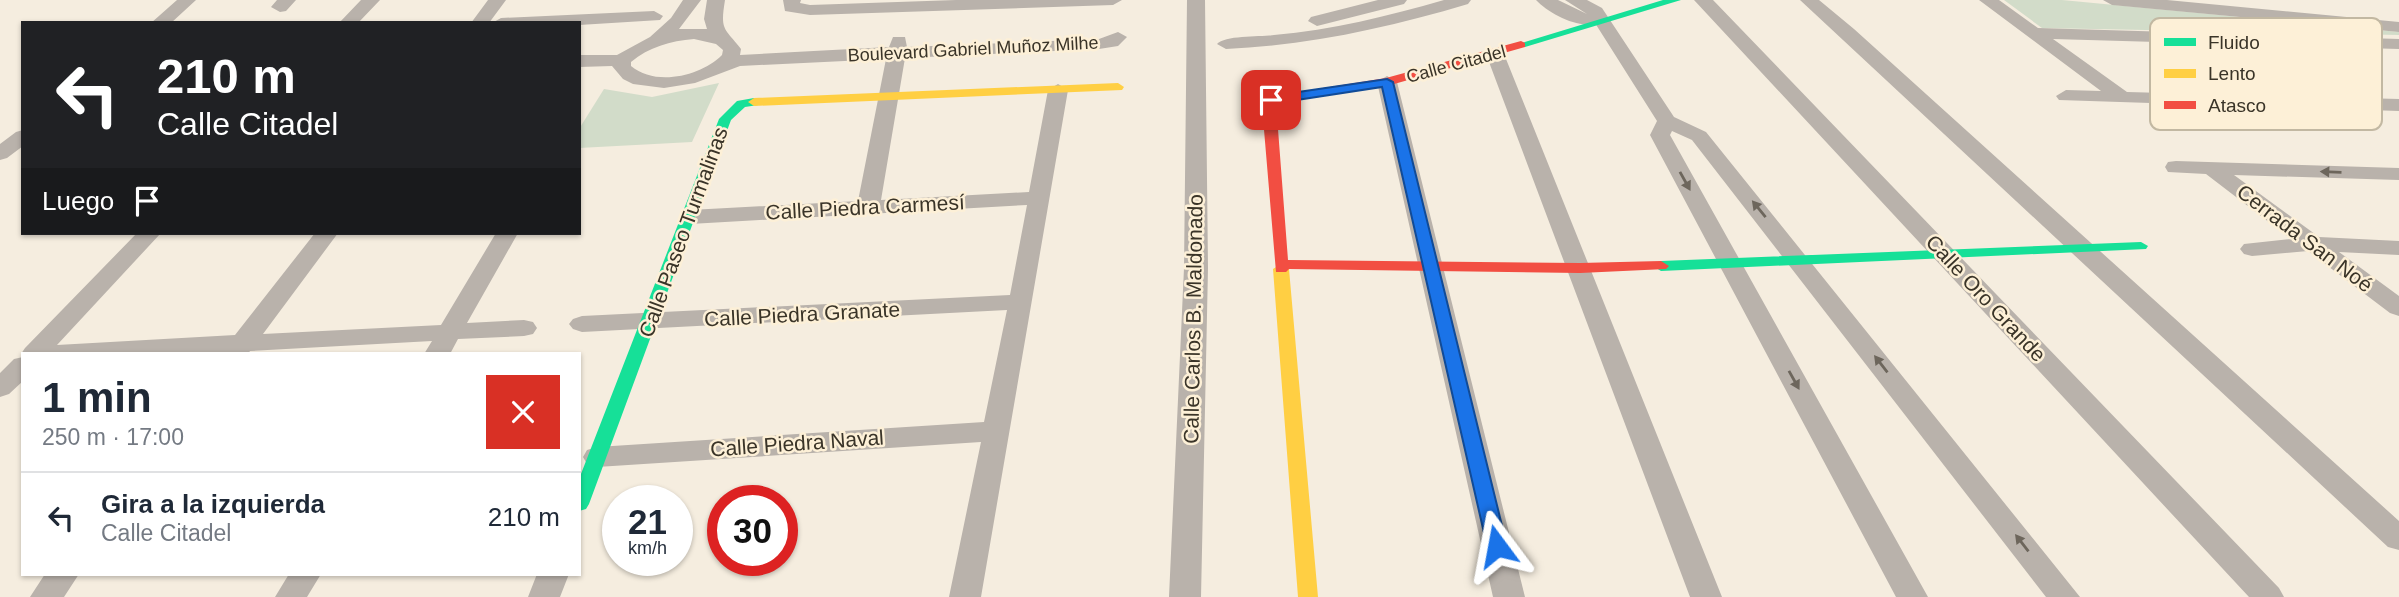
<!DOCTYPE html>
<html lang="es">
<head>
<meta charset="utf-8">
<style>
  body { margin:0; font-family:Helvetica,sans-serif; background:#f6f6f7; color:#1f2937; height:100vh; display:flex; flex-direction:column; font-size:26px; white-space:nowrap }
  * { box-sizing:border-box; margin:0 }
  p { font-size:23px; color:#747a83 }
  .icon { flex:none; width:38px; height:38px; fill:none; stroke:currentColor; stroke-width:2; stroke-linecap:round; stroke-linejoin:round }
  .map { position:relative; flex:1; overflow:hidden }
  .details { position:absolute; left:21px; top:352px; width:560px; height:224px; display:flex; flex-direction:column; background:#fff; border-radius:0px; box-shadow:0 2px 5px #0004 }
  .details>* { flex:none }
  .banner { position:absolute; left:21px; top:21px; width:560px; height:214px; border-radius:0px; box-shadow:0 2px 5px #0004; background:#202124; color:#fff; overflow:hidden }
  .speed { position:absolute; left:602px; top:485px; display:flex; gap:14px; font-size:35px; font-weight:700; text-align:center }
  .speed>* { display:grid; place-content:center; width:91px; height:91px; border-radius:50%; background:#fff; box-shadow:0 2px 5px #0004; line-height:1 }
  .speed small { font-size:18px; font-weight:400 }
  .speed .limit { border:10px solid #d22; background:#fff; color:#111 }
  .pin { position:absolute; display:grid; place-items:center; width:60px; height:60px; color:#fff; margin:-30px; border-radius:14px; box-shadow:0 4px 10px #0006 }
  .me { position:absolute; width:77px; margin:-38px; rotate:347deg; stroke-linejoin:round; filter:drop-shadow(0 0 5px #0008) }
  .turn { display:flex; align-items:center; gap:24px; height:147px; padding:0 21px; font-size:32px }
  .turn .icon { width:91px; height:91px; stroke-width:2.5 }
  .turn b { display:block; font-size:49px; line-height:60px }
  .then { display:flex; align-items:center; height:66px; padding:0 21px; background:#0003; gap:14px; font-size:26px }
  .round { display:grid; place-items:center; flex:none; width:74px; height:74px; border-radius:0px; background:#f6f6f7 }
  .overview { display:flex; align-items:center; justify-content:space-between; height:119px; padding:0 21px }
  h1 { font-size:42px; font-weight:700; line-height:52px }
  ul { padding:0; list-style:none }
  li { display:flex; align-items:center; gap:21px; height:91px; padding:0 21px; border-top:2px solid #e0e1e3 }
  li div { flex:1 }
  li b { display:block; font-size:26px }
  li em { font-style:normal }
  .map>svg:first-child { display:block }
</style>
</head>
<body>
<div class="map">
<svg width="2399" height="597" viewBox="0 0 2399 597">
  <rect width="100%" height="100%" fill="#f5eddf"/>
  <!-- green -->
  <path fill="#d2dcc9" d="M 2004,0 L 2062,0 L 2399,32 L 2399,35 L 2042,28 Z
    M 719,83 L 692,142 L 579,148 L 579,129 L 604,89 L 652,97 Z"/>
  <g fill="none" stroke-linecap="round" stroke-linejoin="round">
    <!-- street -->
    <path fill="#b9b2ab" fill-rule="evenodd" d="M 177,0 L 196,0 L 171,23 L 151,23 Z
      M 277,0 L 296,0 L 286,11 L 280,12 L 271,7 Z
      M 361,0 L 380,0 L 358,23 L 339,23 Z
      M 488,0 L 506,0 L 489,23 L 471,23 Z
      M 683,0 L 701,0 L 679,29 L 707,29 L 704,19 L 707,0 L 725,0 C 720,31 724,27 741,49 L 740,55 L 889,47 L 893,37 L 905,37 L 907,47 L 1099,39 L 1118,32 L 1127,37 L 1118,46 L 1099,49 L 905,58 L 881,200 L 1029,192 L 1048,90 L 1058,84 L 1068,90 L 981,597 L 949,597 L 981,442 L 597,467 L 587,464 L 583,457 L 587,450 L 597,447 L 984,422 L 1007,310 L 582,332 L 573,329 L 569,324 L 573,319 L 582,316 L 1010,295 L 1027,205 L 690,224 L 682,222 L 679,217 L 682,212 L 690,210 L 858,201 L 886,59 L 740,66 L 695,83 L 664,88 L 633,84 L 623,79 L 612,66 L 579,67 L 579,55 L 617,55 L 650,37 L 671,18 ZM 694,39 L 716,44 L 723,50 L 722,55 C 701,76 656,87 631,66 L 631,62 C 649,47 670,41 694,39 Z
      M 783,0 L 801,0 L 800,3 L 810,5 L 956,0 L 1122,0 L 1113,5 L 810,15 L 785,11 Z
      M 1187,0 L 1205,0 L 1208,268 L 1201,597 L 1169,597 L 1184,268 Z
      M 1378,0 L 1407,0 L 1404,4 L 1317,26 L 1308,21 L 1311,17 Z
      M 1444,0 L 1471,0 L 1468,4 C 1388,28 1309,45 1226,49 L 1217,44 C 1225,35 1261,37 1274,35 C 1332,30 1388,16 1444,0 Z
      M 1536,0 L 1558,0 L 1587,14 L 1565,0 L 1587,0 L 1602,8 L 1674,117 L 1706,132 L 2080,597 L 2046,597 L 1692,140 L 1672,131 L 1670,135 L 1928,597 L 1896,597 L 1650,135 L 1657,121 L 1595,23 C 1578,29 1548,13 1536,0 Z
      M 1694,0 L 1713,0 L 2279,588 L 2284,597 L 2249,597 Z
      M 1800,0 L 1819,0 L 1854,29 L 2399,521 L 2399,550 L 2388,547 Z
      M 1979,0 L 1999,0 L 2038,28 L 2399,39 L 2399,49 L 2053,39 L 2127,92 L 2399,99 L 2399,111 L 2059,100 L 2056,96 L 2066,90 L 2101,91 Z
      M 2103,0 L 2167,0 L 2399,22 L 2399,32 L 2112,5 Z
      M 654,11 L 663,16 L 660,20 L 579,25 L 492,23 L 501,18 Z
      M 1495,48 L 1504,54 L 1722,597 L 1690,597 L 1486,54 Z
      M 1387,76 L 1397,82 L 1525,597 L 1493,597 L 1377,82 Z
      M 23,130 L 23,146 L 7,158 L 0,160 L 0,144 L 16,132 Z
      M 2176,161 L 2399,168 L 2399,180 L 2234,175 L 2319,237 L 2399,241 L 2399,255 L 2339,252 L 2399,296 L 2399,316 L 2390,313 L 2308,251 L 2252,256 L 2244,254 L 2240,249 L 2244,244 L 2291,239 L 2206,174 L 2168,172 L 2165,167 L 2168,162 Z
      M 137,233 L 161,233 L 57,345 L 235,335 L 315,233 L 338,233 L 263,334 L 441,325 L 496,233 L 518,233 L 467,323 L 524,320 L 533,322 L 537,328 L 533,334 L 524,336 L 458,339 L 450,354 L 424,354 L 432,341 L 250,351 L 248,354 L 23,354 L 23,357 L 21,354 L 25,348 Z
      M 23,357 L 23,381 L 9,394 L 0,397 L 0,373 L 14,359 Z
      M 45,574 L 79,574 L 64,597 L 30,597 Z
      M 289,574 L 321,574 L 307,597 L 275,597 Z
      M 537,574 L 569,574 L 560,597 L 528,597 Z"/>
    <!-- fast -->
    <path fill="#16e098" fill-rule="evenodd" d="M 1663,0 L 1681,0 L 1525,47 L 1517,47 L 1515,45 Z
      M 754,98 L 758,99 L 758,105 L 745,107 L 731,120 L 589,504 L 586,509 L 579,511 L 579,479 L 719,119 L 737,101 Z
      M 2141,242 L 2148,246 L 2146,249 L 1661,271 L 1653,266 L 1661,261 Z"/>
    <!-- slow -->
    <path fill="#ffcf43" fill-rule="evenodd" d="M 1118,83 L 1124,87 L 1122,90 L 754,106 L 748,102 L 754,98 Z
      M 1281,264 L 1289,269 L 1318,597 L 1298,597 L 1273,269 Z"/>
    <!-- jam -->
    <path fill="#f24e42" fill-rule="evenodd" d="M 1521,41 L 1525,43 L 1525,47 L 1387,86 L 1276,103 L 1288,260 L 1580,263 L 1661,261 L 1669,266 L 1666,269 L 1580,273 L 1289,269 L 1286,272 L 1276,272 L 1262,106 L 1267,97 L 1386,78 Z"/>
  </g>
  <!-- one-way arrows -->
  <defs><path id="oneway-solid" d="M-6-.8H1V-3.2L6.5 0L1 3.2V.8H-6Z" transform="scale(1.75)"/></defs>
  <g fill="#6d665c">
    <use href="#oneway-solid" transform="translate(2331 172) rotate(-178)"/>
    <use href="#oneway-solid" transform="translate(1685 181) rotate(61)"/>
    <use href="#oneway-solid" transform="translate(1759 209) rotate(-129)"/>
    <use href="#oneway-solid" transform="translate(1881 364) rotate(-128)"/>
    <use href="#oneway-solid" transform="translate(1794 380) rotate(61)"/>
    <use href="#oneway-solid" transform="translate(2022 543) rotate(-128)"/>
  </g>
  <!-- route -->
  <path fill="#1a73e8" stroke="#114b97" stroke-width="2" d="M 1387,79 L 1393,82 L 1507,546 L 1504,551 L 1497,553 L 1490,551 L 1487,546 L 1382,87 L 1271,104 L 1265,100 L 1271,96 Z"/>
  <g text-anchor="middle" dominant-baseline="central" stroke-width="5" stroke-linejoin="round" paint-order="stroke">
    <!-- far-street labels -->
    <g font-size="18" fill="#3a3428" stroke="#fdf0d7">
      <text transform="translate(973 49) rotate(-3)">Boulevard Gabriel Muñoz Milhe</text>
      <text transform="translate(1456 64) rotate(-15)">Calle Citadel</text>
    </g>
    <!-- street labels -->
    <g font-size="21" fill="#3a3428" stroke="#fdf0d7">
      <text transform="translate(865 207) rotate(-3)">Calle Piedra Carmesí</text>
      <text transform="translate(683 232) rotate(-70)">Calle Paseo Turmalinas</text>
      <text transform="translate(2305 238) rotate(37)">Cerrada San Noé</text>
      <text transform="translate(1986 298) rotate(47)">Calle Oro Grande</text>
      <text transform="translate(802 314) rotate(-3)">Calle Piedra Granate</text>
      <text transform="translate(1193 319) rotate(-89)">Calle Carlos B. Maldonado</text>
      <text transform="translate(797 443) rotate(-4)">Calle Piedra Naval</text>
    </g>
  </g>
  <!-- legend -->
  <rect x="2150" y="18" width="232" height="112" rx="10" fill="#fdf0d7" stroke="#c2b8a2" stroke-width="2"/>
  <rect x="2164" y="38" width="32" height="8" fill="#16e098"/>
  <rect x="2164" y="69" width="32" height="9" fill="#ffcf43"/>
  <rect x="2164" y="101" width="32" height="8" fill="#f24e42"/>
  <g font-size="19" fill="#3a3428">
    <text x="2208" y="49">Fluido</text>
    <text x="2208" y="80">Lento</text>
    <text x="2208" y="112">Atasco</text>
  </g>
</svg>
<div class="speed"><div>21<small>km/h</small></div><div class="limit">30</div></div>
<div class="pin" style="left:1271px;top:100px;background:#d93025"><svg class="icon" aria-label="arrive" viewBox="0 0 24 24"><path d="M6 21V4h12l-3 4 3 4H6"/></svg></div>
<svg class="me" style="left:1497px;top:546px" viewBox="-20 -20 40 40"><path d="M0-17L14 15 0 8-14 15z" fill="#1a73e8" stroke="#fff" stroke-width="4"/></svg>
<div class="banner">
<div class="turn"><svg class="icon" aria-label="left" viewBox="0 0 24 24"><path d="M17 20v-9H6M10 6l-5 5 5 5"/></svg><div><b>210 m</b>Calle Citadel</div></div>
<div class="then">Luego<svg class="icon" aria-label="arrive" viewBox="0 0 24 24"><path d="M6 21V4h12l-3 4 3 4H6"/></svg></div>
</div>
<section class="details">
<div class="overview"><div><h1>1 min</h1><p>250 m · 17:00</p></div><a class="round" style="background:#d93025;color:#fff"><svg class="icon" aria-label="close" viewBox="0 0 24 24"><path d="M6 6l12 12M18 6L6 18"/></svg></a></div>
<ul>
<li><svg class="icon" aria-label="left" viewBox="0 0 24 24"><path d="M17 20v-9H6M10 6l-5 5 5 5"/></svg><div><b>Gira a la izquierda</b><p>Calle Citadel</p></div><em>210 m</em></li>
</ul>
</section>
</div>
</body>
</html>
